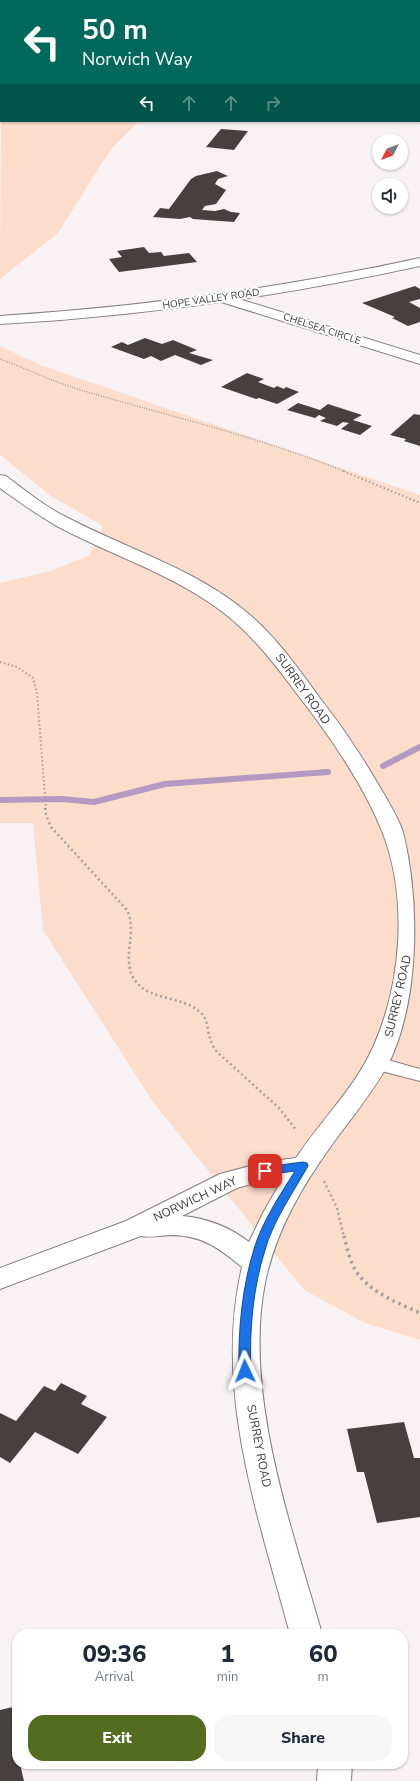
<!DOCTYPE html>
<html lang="en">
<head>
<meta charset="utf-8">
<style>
  body { margin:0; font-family:"Nunito Sans",sans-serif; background:#f6f6f7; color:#1f2937; height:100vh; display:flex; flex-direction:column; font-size:15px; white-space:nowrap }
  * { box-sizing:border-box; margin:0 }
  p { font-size:13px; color:#747a83 }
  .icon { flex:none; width:22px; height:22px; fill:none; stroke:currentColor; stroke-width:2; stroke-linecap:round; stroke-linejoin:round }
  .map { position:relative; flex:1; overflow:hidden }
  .sheet { position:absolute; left:12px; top:1629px; width:396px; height:140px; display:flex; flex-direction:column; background:#fff; border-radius:16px; box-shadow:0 1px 3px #0004 }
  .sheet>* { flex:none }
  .banner { position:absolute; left:0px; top:0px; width:420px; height:122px; box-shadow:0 1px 3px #0004; background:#00695c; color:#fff; overflow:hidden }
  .needle { width:26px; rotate:228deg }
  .controls { position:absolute; left:372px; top:134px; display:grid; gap:8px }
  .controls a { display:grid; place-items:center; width:36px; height:36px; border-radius:50%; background:#fff; box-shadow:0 1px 3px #0004; font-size:20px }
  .pin { position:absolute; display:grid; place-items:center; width:34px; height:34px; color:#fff; margin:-17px; border-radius:8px; box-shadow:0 2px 6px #0006 }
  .me { position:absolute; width:44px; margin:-22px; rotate:358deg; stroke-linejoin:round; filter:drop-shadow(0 0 3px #0008) }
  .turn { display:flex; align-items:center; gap:14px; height:84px; padding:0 16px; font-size:18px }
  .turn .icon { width:52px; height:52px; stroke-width:2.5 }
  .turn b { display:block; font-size:28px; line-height:34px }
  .lanes { display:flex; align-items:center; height:38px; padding:0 16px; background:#0003; justify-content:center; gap:20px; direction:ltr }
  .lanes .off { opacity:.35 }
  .eta { display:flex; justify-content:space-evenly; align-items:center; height:68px; text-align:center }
  .eta b { font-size:24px; font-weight:800; line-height:28px }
  .primary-button { display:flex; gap:8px; margin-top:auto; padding:8px 16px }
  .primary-button a { flex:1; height:46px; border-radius:16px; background:#536d20; color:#fff; font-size:16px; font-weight:800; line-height:46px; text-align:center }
  .primary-button a+a { background:#f6f6f7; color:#1f2937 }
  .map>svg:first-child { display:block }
</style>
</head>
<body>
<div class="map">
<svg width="420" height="1781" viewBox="0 0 420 1781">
  <rect width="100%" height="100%" fill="#f9f2f4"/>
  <!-- green -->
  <path fill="#fcdcca" d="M 97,0 L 420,0 L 420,34 L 419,1 Z
    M 1,104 L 1,121 L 139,121 L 111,149 L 58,233 L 0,279 Z
    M 0,346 L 40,365 L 420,495 L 420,1340 L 365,1323 L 304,1290 L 153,1102 L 43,930 L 33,823 L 0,823 L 0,583 L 50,571 L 89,556 L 103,526 L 51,496 L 0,455 Z"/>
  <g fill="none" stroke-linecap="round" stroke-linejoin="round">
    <!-- stream -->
    <path stroke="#b49ac3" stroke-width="6" d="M 383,766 L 420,747
      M 0,800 L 62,799 L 94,802 L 165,784 L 328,772"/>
  </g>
  <!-- building -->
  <path fill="#46403f" d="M 221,129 L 248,131 L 234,150 L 206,147 Z
    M 217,171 L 228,176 L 218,179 L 215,184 L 226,190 L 216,204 L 205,206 L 202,210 L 215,211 L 224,209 L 231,212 L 240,213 L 234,222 L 193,219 L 190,217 L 180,219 L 153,217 L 160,208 L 169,209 L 191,179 L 196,176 Z
    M 144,247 L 149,253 L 161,252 L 164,256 L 189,253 L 197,262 L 119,272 L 109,259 L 122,257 L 117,251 Z
    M 415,286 L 420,289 L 420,299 L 409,302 L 420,308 L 420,322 L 408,326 L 392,318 L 395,317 L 362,303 Z
    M 145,338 L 162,344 L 173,340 L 197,350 L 189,353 L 213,360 L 201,365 L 175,355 L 161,361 L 151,356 L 144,359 L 111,347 L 122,342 L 128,345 Z
    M 247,373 L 264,379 L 258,382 L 274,388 L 277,386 L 284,389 L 286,387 L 299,392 L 277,404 L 259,398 L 256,399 L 221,387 Z
    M 298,403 L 320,410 L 328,404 L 362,415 L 353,420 L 372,426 L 360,435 L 341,429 L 349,423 L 343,422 L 337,426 L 320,421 L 326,418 L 319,415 L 315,418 L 287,410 Z
    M 414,414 L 420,415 L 420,446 L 404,441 L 406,439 L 390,435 Z
    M 61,1383 L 87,1396 L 81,1404 L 107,1417 L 78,1454 L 35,1432 L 10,1463 L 0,1457 L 0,1413 L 16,1421 L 44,1386 L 55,1391 Z
    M 404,1422 L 414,1458 L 420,1458 L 420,1517 L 377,1523 L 364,1472 L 357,1472 L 347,1429 Z
    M 17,1706 L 17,1745 L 16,1745 L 17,1764 L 20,1764 L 24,1781 L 0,1781 L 0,1710 Z"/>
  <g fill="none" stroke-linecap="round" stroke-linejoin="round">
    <!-- service casing -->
    <g stroke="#847e7f" stroke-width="2">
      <path id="service" d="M 377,1057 L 420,1069 L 420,1081 L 370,1068 L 368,1063 L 370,1058 Z"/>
    </g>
    <!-- minor casing -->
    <g stroke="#847e7f" stroke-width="2">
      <path id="minor" d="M 223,294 L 420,355 L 420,364 L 218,301 L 216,298 L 218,295 Z
        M 0,475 L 6,476 C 27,492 47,508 70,519 C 130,550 198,570 250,615 C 278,639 300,671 322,701 C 344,729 363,758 381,789 C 389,803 398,817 403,832 C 420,901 420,1000 388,1065 C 373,1091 354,1115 336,1139 C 304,1183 276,1229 265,1283 C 243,1394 292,1528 322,1634 L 290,1634 C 258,1515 213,1390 242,1267 C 219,1248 203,1236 173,1235 C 163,1235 151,1238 141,1236 L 0,1289 L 0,1268 L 126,1221 L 220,1174 L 265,1162 L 296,1158 C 321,1120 356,1087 374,1045 C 402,981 408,897 382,831 C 364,786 331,738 301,699 C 274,663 248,628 210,603 C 162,570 106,553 55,525 C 36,514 18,501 0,488 ZM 283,1178 L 263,1213 L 249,1242 C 230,1227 206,1218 182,1216 L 237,1188 L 265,1180 Z
        M 318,1764 L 352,1764 L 351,1781 L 317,1781 Z"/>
    </g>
    <!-- secondary casing -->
    <g stroke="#847e7f" stroke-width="2">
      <path id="secondary" d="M 420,258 L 420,266 C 282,296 141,316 0,324 L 0,316 C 141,307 282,288 420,258 Z"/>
    </g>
    <!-- path-far3 -->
    <path stroke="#a49ea0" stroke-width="1.5" stroke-dasharray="1 1.5" stroke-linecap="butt" d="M 341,0 L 343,1
      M 222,1 L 224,0
      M 0,359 C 30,370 60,385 91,393 C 176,418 263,438 346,472"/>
    <!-- path-far2 -->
    <path stroke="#a49ea0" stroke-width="2" stroke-dasharray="1.5 2.5" stroke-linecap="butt" d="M 343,471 L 420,503
      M 0,662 L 17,667 L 33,678 L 37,692 L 46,809"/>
    <!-- path-far1 -->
    <path stroke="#a49ea0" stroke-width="2.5" stroke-dasharray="2 3" stroke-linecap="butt" d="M 45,808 L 46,815 L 51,827 L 127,910 C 138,932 121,958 134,979 C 149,1002 183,995 201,1013 C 208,1019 207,1030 210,1038 C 211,1043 214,1048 217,1052 L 279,1108 L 297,1131
      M 324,1181 L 337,1208 L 344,1237"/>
    <!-- path -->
    <path stroke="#a49ea0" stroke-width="3.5" stroke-dasharray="2.5 4" stroke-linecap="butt" d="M 344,1236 C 347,1247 349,1260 356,1271 C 369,1292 398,1303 420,1313"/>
    <!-- service -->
    <use href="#service" fill="#fff" fill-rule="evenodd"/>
    <!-- minor -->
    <use href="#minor" fill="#fff" fill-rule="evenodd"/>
    <!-- secondary -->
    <use href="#secondary" fill="#fff" fill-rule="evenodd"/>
  </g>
  <!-- route -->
  <path fill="#1a73e8" stroke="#114b97" d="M 303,1162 L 307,1163 L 308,1166 C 294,1191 273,1221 265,1250 C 253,1288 249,1331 251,1371 L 249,1374 L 245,1375 L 241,1374 L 239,1371 C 238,1331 242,1288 254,1249 C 262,1222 280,1195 295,1171 L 265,1175 L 261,1174 L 260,1171 L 261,1168 L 265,1167 Z"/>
  <g text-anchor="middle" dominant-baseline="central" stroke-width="4" stroke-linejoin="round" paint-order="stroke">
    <!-- far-street labels -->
    <g font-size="10" fill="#3d3a3b" stroke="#fff">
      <text transform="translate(211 299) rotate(-8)">HOPE VALLEY ROAD</text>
      <text transform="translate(322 329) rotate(18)">CHELSEA CIRCLE</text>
    </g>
    <!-- street labels -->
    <g font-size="12" fill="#3d3a3b" stroke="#fff">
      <text transform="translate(303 689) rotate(54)">SURREY ROAD</text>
      <text transform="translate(398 996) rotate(-77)">SURREY ROAD</text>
      <text transform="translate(195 1199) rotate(-25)">NORWICH WAY</text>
      <text transform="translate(259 1446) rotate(79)">SURREY ROAD</text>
    </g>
  </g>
</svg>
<div class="controls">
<a><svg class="needle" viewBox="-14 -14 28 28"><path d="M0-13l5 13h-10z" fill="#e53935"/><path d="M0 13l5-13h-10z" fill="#747a83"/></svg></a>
<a><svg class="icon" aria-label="sound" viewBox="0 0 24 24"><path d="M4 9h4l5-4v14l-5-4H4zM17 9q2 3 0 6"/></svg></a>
</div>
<div class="pin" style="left:265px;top:1171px;background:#d93025"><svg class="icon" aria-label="arrive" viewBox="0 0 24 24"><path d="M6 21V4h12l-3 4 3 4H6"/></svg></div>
<svg class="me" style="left:245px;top:1371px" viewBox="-20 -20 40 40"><path d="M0-17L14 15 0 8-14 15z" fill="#1a73e8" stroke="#fff" stroke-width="4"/></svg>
<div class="banner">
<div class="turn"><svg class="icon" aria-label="left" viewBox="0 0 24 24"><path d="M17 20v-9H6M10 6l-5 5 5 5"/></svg><div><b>50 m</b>Norwich Way</div></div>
<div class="lanes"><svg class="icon" aria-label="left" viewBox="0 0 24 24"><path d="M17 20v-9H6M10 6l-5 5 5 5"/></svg><svg class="icon off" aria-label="ahead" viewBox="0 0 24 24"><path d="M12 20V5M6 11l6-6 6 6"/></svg><svg class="icon off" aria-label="ahead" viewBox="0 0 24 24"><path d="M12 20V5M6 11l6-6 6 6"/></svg><svg class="icon off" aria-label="right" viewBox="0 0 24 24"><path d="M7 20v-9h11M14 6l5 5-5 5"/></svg></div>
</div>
<section class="sheet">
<div class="eta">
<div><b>09:36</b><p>Arrival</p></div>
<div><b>1</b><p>min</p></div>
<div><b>60</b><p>m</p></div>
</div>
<div class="primary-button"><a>Exit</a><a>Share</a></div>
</section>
</div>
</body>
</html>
